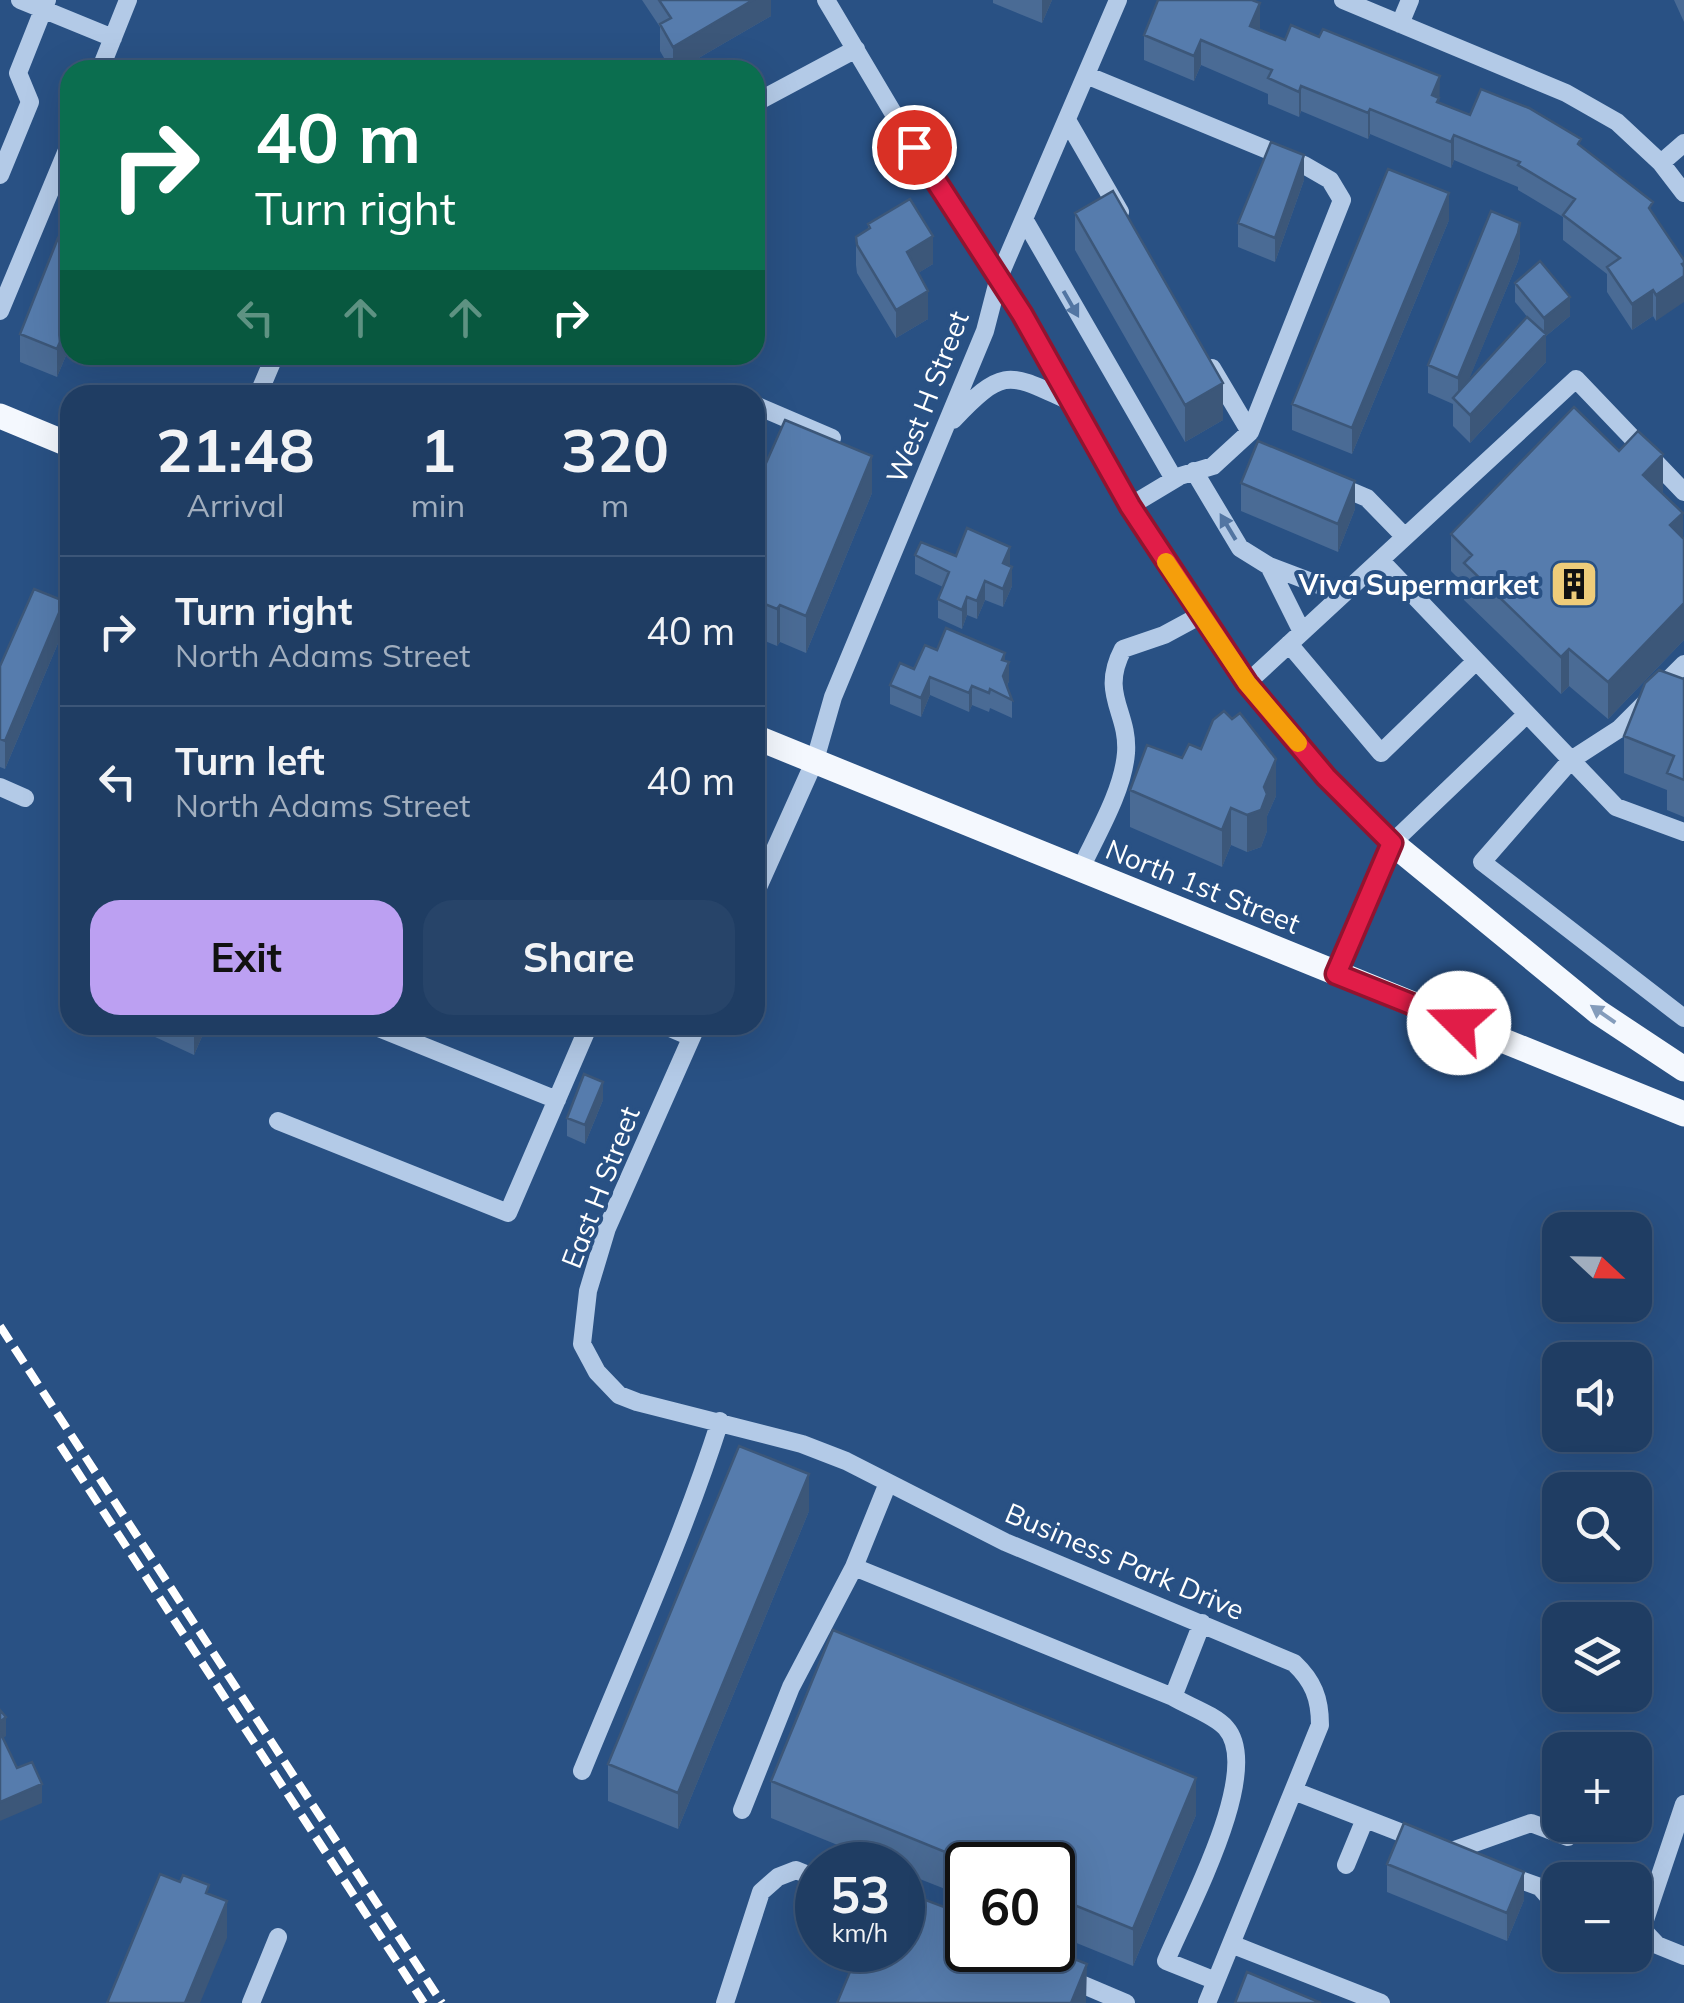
<!DOCTYPE html>
<html lang="en">
<head>
<meta charset="utf-8">
<style>
  body { margin:0; font-family:Mulish,sans-serif; background:#274469; color:#f1f3f6; height:100vh; display:flex; flex-direction:column; font-size:38px; white-space:nowrap }
  * { box-sizing:border-box; margin:0 }
  p { font-size:32px; color:#a1aebe }
  .icon { flex:none; width:55px; height:55px; fill:none; stroke:currentColor; stroke-width:2; stroke-linecap:round; stroke-linejoin:round }
  .map { position:relative; flex:1; overflow:hidden }
  .side { position:absolute; left:60px; top:385px; width:705px; height:650px; display:flex; flex-direction:column; background:#1f3d63; border-radius:30px; box-shadow:0 10px 40px #0002,0 0 0 2px #3c5678 }
  .side>* { flex:none }
  .banner { position:absolute; left:60px; top:60px; width:705px; height:305px; border-radius:30px; box-shadow:0 10px 40px #0002,0 0 0 2px #3c5678; background:#0b6e4f; color:#fff; overflow:hidden }
  .needle { width:65px; rotate:112deg }
  .buttons { position:absolute; left:1542px; top:1212px; display:grid; gap:20px }
  .buttons a { display:grid; place-items:center; width:110px; height:110px; border-radius:20px; background:#1f3d63; box-shadow:0 10px 40px #0002,0 0 0 2px #3c5678; font-size:50px }
  .speed { position:absolute; left:795px; top:1842px; display:flex; gap:20px; font-size:50px; font-weight:700; text-align:center }
  .speed>* { display:grid; place-content:center; width:130px; height:130px; border-radius:50%; background:#1f3d63; box-shadow:0 10px 40px #0002,0 0 0 2px #3c5678; line-height:1 }
  .speed small { font-size:25px; font-weight:400 }
  .speed .limit { border:5px solid #111; border-radius:15px; background:#fff; color:#111 }
  .pin { position:absolute; display:grid; place-items:center; width:85px; height:85px; color:#fff; margin:-42px; border:5px solid #fff; border-radius:50%; box-shadow:0 2px 10px #0007 }
  .me { position:absolute; width:110px; margin:-55px; rotate:292deg; stroke-linejoin:round; filter:drop-shadow(0 0 8px #0008) }
  .turn { display:flex; align-items:center; gap:35px; height:210px; padding:0 30px; font-size:45px }
  .turn .icon { width:130px; height:130px; stroke-width:2.5 }
  .turn b { display:block; font-size:70px; line-height:85px }
  .lanes { display:flex; align-items:center; height:95px; padding:0 30px; background:#0003; justify-content:center; gap:50px; direction:ltr }
  .lanes .off { opacity:.35 }
  .eta { display:flex; justify-content:space-evenly; align-items:center; height:170px; text-align:center }
  .eta b { font-size:60px; font-weight:700; line-height:70px }
  .button { display:flex; gap:20px; margin-top:auto; padding:20px 30px }
  .button a { flex:1; height:115px; border-radius:30px; background:#bca0f2; color:#111; font-size:40px; font-weight:700; line-height:115px; text-align:center }
  .button a+a { background:#274469; color:#f1f3f6 }
  ul { padding:0; list-style:none }
  li { display:flex; align-items:center; gap:30px; height:150px; padding:0 30px; border-top:2px solid #3c5678 }
  li div { flex:1 }
  li b { display:block; font-size:38px }
  li em { font-style:normal }
  .map>svg:first-child { display:block }
</style>
</head>
<body>
<div class="map">
<svg width="1684" height="2003" viewBox="0 0 1684 2003">
  <rect width="100%" height="100%" fill="#295184"/>
  <g fill="none" stroke-linecap="round" stroke-linejoin="round">
    <!-- minor -->
    <path stroke="#b3cae7" stroke-width="18" d="M 20,0 L 113,38
      M 826,0 L 933,180 L 1022,314 L 1130,506 L 1201,615 L 1247,683 L 1326,777 L 1392,843
      M 1343,0 L 1566,93 L 1617,122 L 1661,163 L 1684,193
      M 1400,24 L 1410,0
      M 100,70 L 128,0
      M 1086,75 L 1304,165 L 1330,180 L 1342,200 L 1250,432 L 1213,466 L 1180,476 L 1130,506
      M 755,103 L 856,49
      M 1067,120 L 1120,212
      M 1661,163 L 1684,143
      M 0,175 L 30,102 L 18,73 L 47,0
      M 1024,219 L 1174,479
      M 0,311 L 70,143
      M 1212,368 L 1250,432
      M 258,395 L 275,355
      M 724,395 L 730,395
      M 755,405 L 832,438
      M 953,420 C 1006,364 1009,374 1076,404
      M 1194,471 L 1240,548 L 1269,566 L 1302,632
      M 1334,484 L 1367,498 L 1405,537
      M 1380,560 L 1616,807 L 1684,832
      M 1269,566 L 1343,594
      M 1289,644 L 1381,753 L 1476,661
      M 1684,664 L 1619,729 L 1571,760 L 1482,862 L 1684,1018
      M 1247,683 L 1576,379 L 1684,492
      M 0,787 L 25,798
      M 1081,868 C 1097,834 1123,791 1126,753 C 1129,711 1099,695 1123,649 L 1164,635 L 1201,615
      M 755,894 L 815,760 L 833,697 L 985,331 L 999,277 L 1118,0
      M 1337,974 L 1392,843 L 1527,714
      M 371,1025 L 557,1100
      M 663,1025 L 691,1037
      M 697,1025 L 607,1228 L 588,1291 L 582,1344 L 597,1372 L 619,1395 L 637,1402 L 802,1444 L 846,1461 L 1005,1542 L 1294,1663 C 1313,1681 1320,1698 1320,1725 L 1207,2003
      M 278,1121 L 508,1213 L 589,1025
      M 888,1483 L 854,1567 L 1173,1697 L 1202,1623
      M 1173,1697 C 1188,1706 1215,1715 1226,1728 C 1264,1771 1186,1912 1166,1961 L 1216,1981
      M 582,1771 C 629,1655 682,1540 720,1421
      M 1294,1791 L 1420,1840
      M 1684,1804 L 1642,1929 L 1657,1945 L 1684,1956
      M 742,1810 L 791,1687 L 854,1567
      M 1449,1852 L 1531,1823 L 1568,1837
      M 1346,1865 L 1365,1819
      M 1504,1874 L 1540,1887 L 1554,1903
      M 1231,1944 L 1381,2003
      M 1067,1978 L 1126,2003
      M 251,2003 L 278,1937
      M 725,2003 L 761,1892 L 778,1877 L 796,1870 L 818,1879"/>
    <!-- major -->
    <path stroke="#f4f8fe" stroke-width="25" d="M 0,416 L 70,445
      M 755,737 L 1684,1114
      M 1392,843 L 1598,1012 L 1684,1069"/>
    <!-- rail -->
    <path stroke="#fff" stroke-width="8" stroke-dasharray="18 8" stroke-linecap="butt" d="M 0,1326 L 442,2003
      M 60,1445 L 424,2003"/>
  </g>
  <!-- wall -->
  <path fill="#4a6b95" d="M 642,0 L 771,0 L 771,16 L 678,70 L 671,70 L 660,51 L 660,27 Z
    M 993,0 L 1052,0 L 1042,23 L 993,3 Z
    M 1674,0 L 1684,0 L 1684,22 Z
    M 1260,28 L 1259,30 L 1470,115 L 1581,146 L 1653,214 L 1684,260 L 1656,321 L 1653,316 L 1632,330 L 1607,292 L 1607,274 L 1563,240 L 1563,217 L 1518,190 L 1518,187 L 1454,160 L 1451,168 L 1370,134 L 1368,139 L 1301,111 L 1299,117 L 1268,104 L 1268,94 L 1201,65 L 1194,81 L 1144,60 L 1144,35 Z
    M 1304,180 L 1275,262 L 1238,247 L 1238,223 Z
    M 1075,213 L 1223,420 L 1185,442 L 1075,250 Z
    M 1449,220 L 1352,454 L 1292,430 L 1292,404 Z
    M 868,224 L 933,264 L 918,273 L 928,319 L 896,338 L 857,273 L 856,265 L 856,237 L 868,230 Z
    M 70,243 L 70,354 L 67,353 L 57,377 L 20,362 L 20,334 Z
    M 1520,251 L 1518,261 L 1468,381 L 1529,319 L 1515,302 L 1515,283 L 1570,316 L 1546,336 L 1546,362 L 1470,443 L 1453,426 L 1453,404 L 1428,393 L 1428,365 Z
    M 1619,451 L 1663,491 L 1662,492 L 1684,539 L 1684,640 L 1608,719 L 1569,686 L 1561,694 L 1464,600 L 1464,584 L 1451,571 L 1451,534 Z
    M 1241,483 L 1355,509 L 1338,552 L 1241,511 Z
    M 755,488 L 872,493 L 806,653 L 780,642 L 777,646 L 755,637 Z
    M 915,555 L 956,556 L 1010,566 L 1012,586 L 1003,607 L 985,600 L 977,619 L 967,615 L 962,629 L 938,618 L 938,599 L 943,587 L 915,574 Z
    M 64,629 L 5,769 L 0,767 L 0,666 Z
    M 937,650 L 1005,661 L 1009,681 L 1007,686 L 1012,700 L 1012,718 L 990,708 L 989,712 L 972,705 L 969,712 L 930,695 L 921,717 L 890,704 L 890,685 L 914,669 Z
    M 1684,679 L 1684,817 L 1667,810 L 1667,790 L 1624,773 L 1624,736 Z
    M 1182,758 L 1276,796 L 1267,816 L 1267,831 L 1261,847 L 1247,852 L 1231,845 L 1222,867 L 1130,827 L 1130,790 Z
    M 140,1025 L 207,1025 L 194,1055 L 140,1030 Z
    M 603,1100 L 585,1144 L 567,1136 L 567,1118 Z
    M 809,1511 L 678,1829 L 608,1801 L 608,1764 Z
    M 771,1781 L 1196,1815 L 1133,1966 L 1052,1933 L 1052,1865 L 968,1865 L 968,1898 L 902,1872 L 902,1865 L 887,1865 L 771,1818 Z
    M 1387,1864 L 1524,1900 L 1507,1941 L 1387,1892 Z"/>
  <!-- shaded-wall -->
  <path fill="#3c5779" d="M 753,0 L 771,0 L 771,16 L 678,70 L 673,70 L 673,47 Z
    M 1042,0 L 1052,0 L 1042,23 Z
    M 1260,3 L 1260,28 L 1250,52 L 1250,26 Z
    M 1201,40 L 1201,65 L 1194,81 L 1194,56 Z
    M 1440,76 L 1439,123 L 1432,95 Z
    M 1301,86 L 1301,111 L 1299,117 L 1299,92 Z
    M 1370,109 L 1370,134 L 1368,139 L 1368,113 Z
    M 1454,135 L 1454,160 L 1451,168 L 1451,142 Z
    M 1304,155 L 1304,180 L 1275,262 L 1275,238 Z
    M 1449,193 L 1449,220 L 1352,454 L 1352,428 Z
    M 1520,223 L 1520,251 L 1518,261 L 1458,406 L 1458,378 Z
    M 933,236 L 933,264 L 907,280 L 907,252 Z
    M 1684,263 L 1684,302 L 1656,321 L 1656,295 Z
    M 1653,290 L 1653,316 L 1632,330 L 1632,304 Z
    M 928,291 L 928,319 L 896,338 L 896,310 Z
    M 1570,297 L 1570,316 L 1546,336 L 1546,362 L 1470,443 L 1470,415 L 1544,336 L 1544,318 Z
    M 67,325 L 67,353 L 57,377 L 57,349 Z
    M 1223,383 L 1223,420 L 1185,442 L 1185,405 Z
    M 1663,454 L 1663,491 L 1643,512 L 1643,475 Z
    M 872,456 L 872,493 L 806,653 L 806,616 Z
    M 1355,481 L 1355,509 L 1338,552 L 1338,524 Z
    M 1683,513 L 1683,550 L 1670,525 Z
    M 1010,547 L 1010,566 L 1003,563 Z
    M 1012,567 L 1012,586 L 1003,607 L 1003,589 Z
    M 985,581 L 985,600 L 977,619 L 977,601 Z
    M 967,597 L 967,615 L 962,629 L 962,610 Z
    M 64,601 L 64,629 L 5,769 L 5,741 Z
    M 1684,603 L 1684,640 L 1608,719 L 1608,682 Z
    M 780,605 L 780,642 L 777,646 L 777,609 Z
    M 1569,649 L 1569,686 L 1561,694 L 1561,657 Z
    M 1005,653 L 1005,671 L 1009,662 L 1009,681 L 1003,694 L 1002,660 Z
    M 930,677 L 930,695 L 921,717 L 921,698 Z
    M 972,686 L 972,705 L 969,712 L 969,693 Z
    M 1276,759 L 1276,796 L 1267,816 L 1267,831 L 1261,847 L 1247,852 L 1247,815 L 1264,787 Z
    M 1231,808 L 1231,845 L 1222,867 L 1222,830 Z
    M 194,1025 L 207,1025 L 194,1055 Z
    M 603,1082 L 603,1100 L 585,1144 L 585,1125 Z
    M 809,1474 L 809,1511 L 678,1829 L 678,1793 Z
    M 6,1717 L 6,1736 L 0,1741 L 0,1722 Z
    M 1196,1778 L 1196,1815 L 1133,1966 L 1133,1929 Z
    M 42,1784 L 42,1803 L 0,1821 L 0,1802 Z
    M 1524,1872 L 1524,1900 L 1507,1941 L 1507,1913 Z
    M 227,1901 L 227,1938 L 200,2003 L 185,2003 Z
    M 1087,1964 L 1086,2003 L 1071,2003 Z"/>
  <!-- building -->
  <path fill="#567cad" stroke="#3c5779" stroke-width="2.5" d="M 659,0 L 753,0 L 673,47 L 660,24 L 671,18 Z
    M 1158,0 L 1252,0 L 1260,3 L 1250,26 L 1285,40 L 1291,25 L 1319,37 L 1323,29 L 1440,76 L 1432,95 L 1439,98 L 1437,102 L 1470,115 L 1481,89 L 1529,108 L 1581,139 L 1578,144 L 1653,202 L 1649,208 L 1684,260 L 1684,263 L 1682,264 L 1684,267 L 1684,276 L 1656,295 L 1653,290 L 1632,304 L 1607,267 L 1620,258 L 1563,215 L 1575,199 L 1518,165 L 1520,162 L 1454,135 L 1451,142 L 1370,109 L 1368,113 L 1301,86 L 1299,92 L 1268,78 L 1272,70 L 1201,40 L 1194,56 L 1144,35 Z
    M 1271,142 L 1304,155 L 1275,238 L 1238,223 Z
    M 1388,169 L 1449,193 L 1352,428 L 1292,404 Z
    M 1113,191 L 1223,383 L 1185,405 L 1075,213 Z
    M 910,199 L 933,236 L 907,252 L 928,291 L 896,310 L 857,245 L 856,237 L 870,228 L 868,224 Z
    M 1491,211 L 1520,223 L 1518,233 L 1458,378 L 1428,365 Z
    M 58,238 L 70,243 L 70,326 L 67,325 L 57,349 L 20,334 Z
    M 1540,261 L 1570,297 L 1544,318 L 1515,283 Z
    M 1527,317 L 1546,334 L 1470,415 L 1453,398 Z
    M 359,385 L 383,395 L 354,395 Z
    M 1574,407 L 1619,451 L 1638,431 L 1663,454 L 1643,475 L 1683,513 L 1670,525 L 1684,539 L 1684,603 L 1608,682 L 1569,649 L 1561,657 L 1464,563 L 1472,555 L 1451,534 Z
    M 785,420 L 872,456 L 806,616 L 780,605 L 777,609 L 755,600 L 755,488 Z
    M 1258,441 L 1355,481 L 1338,524 L 1241,483 Z
    M 967,528 L 1010,547 L 1003,563 L 1012,567 L 1003,589 L 985,581 L 977,601 L 967,597 L 962,610 L 938,599 L 949,572 L 915,555 L 921,542 L 956,556 Z
    M 34,589 L 64,601 L 5,741 L 0,739 L 0,666 Z
    M 946,628 L 1005,653 L 1002,660 L 1009,662 L 1003,676 L 1012,700 L 990,689 L 989,693 L 972,686 L 969,693 L 930,677 L 921,698 L 890,685 L 900,663 L 914,669 L 925,645 L 937,650 Z
    M 1659,670 L 1684,679 L 1684,780 L 1667,773 L 1674,756 L 1624,736 L 1645,683 Z
    M 1224,711 L 1232,719 L 1240,713 L 1276,759 L 1264,787 L 1267,794 L 1261,810 L 1247,815 L 1231,808 L 1222,830 L 1130,790 L 1147,745 L 1182,758 L 1189,744 L 1201,749 L 1213,720 Z
    M 584,1074 L 603,1082 L 585,1125 L 567,1118 Z
    M 739,1446 L 809,1474 L 678,1793 L 608,1764 Z
    M 833,1630 L 1196,1778 L 1133,1929 L 1052,1896 L 1052,1865 L 977,1865 L 771,1781 Z
    M 0,1710 L 6,1717 L 0,1722 Z
    M 0,1732 L 17,1768 L 32,1762 L 42,1784 L 0,1802 Z
    M 1404,1823 L 1524,1872 L 1507,1913 L 1387,1864 Z
    M 160,1874 L 180,1882 L 183,1875 L 209,1885 L 206,1893 L 227,1901 L 185,2003 L 107,2003 Z
    M 902,1891 L 968,1916 L 968,1950 L 1052,1950 L 1087,1964 L 1071,2003 L 837,2003 L 859,1950 L 902,1950 Z
    M 1247,1972 L 1321,2003 L 1235,2003 Z"/>
  <!-- one-way arrows -->
  <defs><path id="oneway-solid" d="M-6-.8H1V-3.2L6.5 0L1 3.2V.8H-6Z" transform="scale(2.5)"/></defs>
  <g fill="#5275a2">
    <use href="#oneway-solid" transform="translate(1071 304) rotate(60)"/>
    <use href="#oneway-solid" transform="translate(1228 527) rotate(-121)"/>
  </g>
  <use fill="#849cbb" href="#oneway-solid" transform="translate(1603 1014) rotate(-145)"/>
  <g fill="none" stroke-linecap="round" stroke-linejoin="round">
    <!-- route casing -->
    <g stroke="#92132f" stroke-width="25">
      <path id="route" d="M 914,147 L 1022,314 L 1130,506 L 1247,683 L 1326,777 L 1392,843 L 1336,974 L 1459,1023"/>
    </g>
    <!-- route -->
    <use href="#route" stroke="#e11d48" stroke-width="18"/>
    <!-- slow -->
    <path stroke="#f59e0b" stroke-width="18" d="M 1166,562 L 1247,683 L 1298,743"/>
  </g>
  <!-- icons -->
  <defs>
    <g id="building-square" transform="scale(2.5)"><rect x="-9" y="-9" width="18" height="18" rx="4" fill="#eecc7a" stroke="#295184"/><path d="M-4-6H4V6H1V3H-1V6H-4ZM-2.5-4.3h1.7v1.8h-1.7ZM.8-4.3h1.7v1.8H.8ZM-2.5-1h1.7V.8h-1.7ZM.8-1h1.7V.8H.8Z" fill="#111"/></g>
  </defs>
  <g fill-rule="evenodd">
    <use href="#building-square" x="1574" y="584"/>
  </g>
  <g text-anchor="middle" dominant-baseline="central" stroke-width="8" stroke-linejoin="round" paint-order="stroke">
    <!-- street labels -->
    <g font-size="28" fill="#fff" stroke="#295184">
      <text transform="translate(927 397) rotate(-69)">West H Street</text>
      <text transform="translate(1203 886) rotate(22)">North 1st Street</text>
      <text transform="translate(600 1187) rotate(-69)">East H Street</text>
      <text transform="translate(1125 1561) rotate(23)">Business Park Drive</text>
    </g>
    <!-- poi labels -->
    <g font-size="28" font-weight="bold" fill="#fff" stroke="#295184" text-anchor="end">
      <text x="1539" y="584">Viva Supermarket</text>
    </g>
  </g>
</svg>
<div class="buttons">
<a><svg class="needle" viewBox="-14 -14 28 28"><path d="M0-13l5 13h-10z" fill="#e53935"/><path d="M0 13l5-13h-10z" fill="#a1aebe"/></svg></a>
<a><svg class="icon" aria-label="sound" viewBox="0 0 24 24"><path d="M4 9h4l5-4v14l-5-4H4zM17 9q2 3 0 6"/></svg></a>
<a><svg class="icon" aria-label="search" viewBox="0 0 24 24"><circle cx="10" cy="10" r="6"/><path d="M15 15l6 6"/></svg></a>
<a><svg class="icon" aria-label="layers" viewBox="0 0 24 24"><path d="M12 4l9 5-9 5-9-5zM3 14l9 5 9-5"/></svg></a>
<a>+</a>
<a>−</a>
</div>
<div class="speed"><div>53<small>km/h</small></div><div class="limit">60</div></div>
<div class="pin" style="left:914px;top:147px;background:#d93025"><svg class="icon" aria-label="arrive" viewBox="0 0 24 24"><path d="M6 21V4h12l-3 4 3 4H6"/></svg></div>
<svg class="me" style="left:1459px;top:1023px" viewBox="-20 -20 40 40"><circle r="19" fill="#fff"/><path d="M0-13L10 11 0 6-10 11z" fill="#e11d48"/></svg>
<div class="banner">
<div class="turn"><svg class="icon" aria-label="right" viewBox="0 0 24 24"><path d="M7 20v-9h11M14 6l5 5-5 5"/></svg><div><b>40 m</b>Turn right</div></div>
<div class="lanes"><svg class="icon off" aria-label="left" viewBox="0 0 24 24"><path d="M17 20v-9H6M10 6l-5 5 5 5"/></svg><svg class="icon off" aria-label="ahead" viewBox="0 0 24 24"><path d="M12 20V5M6 11l6-6 6 6"/></svg><svg class="icon off" aria-label="ahead" viewBox="0 0 24 24"><path d="M12 20V5M6 11l6-6 6 6"/></svg><svg class="icon" aria-label="right" viewBox="0 0 24 24"><path d="M7 20v-9h11M14 6l5 5-5 5"/></svg></div>
</div>
<section class="side">
<div class="eta">
<div><b>21:48</b><p>Arrival</p></div>
<div><b>1</b><p>min</p></div>
<div><b>320</b><p>m</p></div>
</div>
<ul>
<li><svg class="icon" aria-label="right" viewBox="0 0 24 24"><path d="M7 20v-9h11M14 6l5 5-5 5"/></svg><div><b>Turn right</b><p>North Adams Street</p></div><em>40 m</em></li>
<li><svg class="icon" aria-label="left" viewBox="0 0 24 24"><path d="M17 20v-9H6M10 6l-5 5 5 5"/></svg><div><b>Turn left</b><p>North Adams Street</p></div><em>40 m</em></li>
</ul>
<div class="button"><a>Exit</a><a>Share</a></div>
</section>
</div>
</body>
</html>
